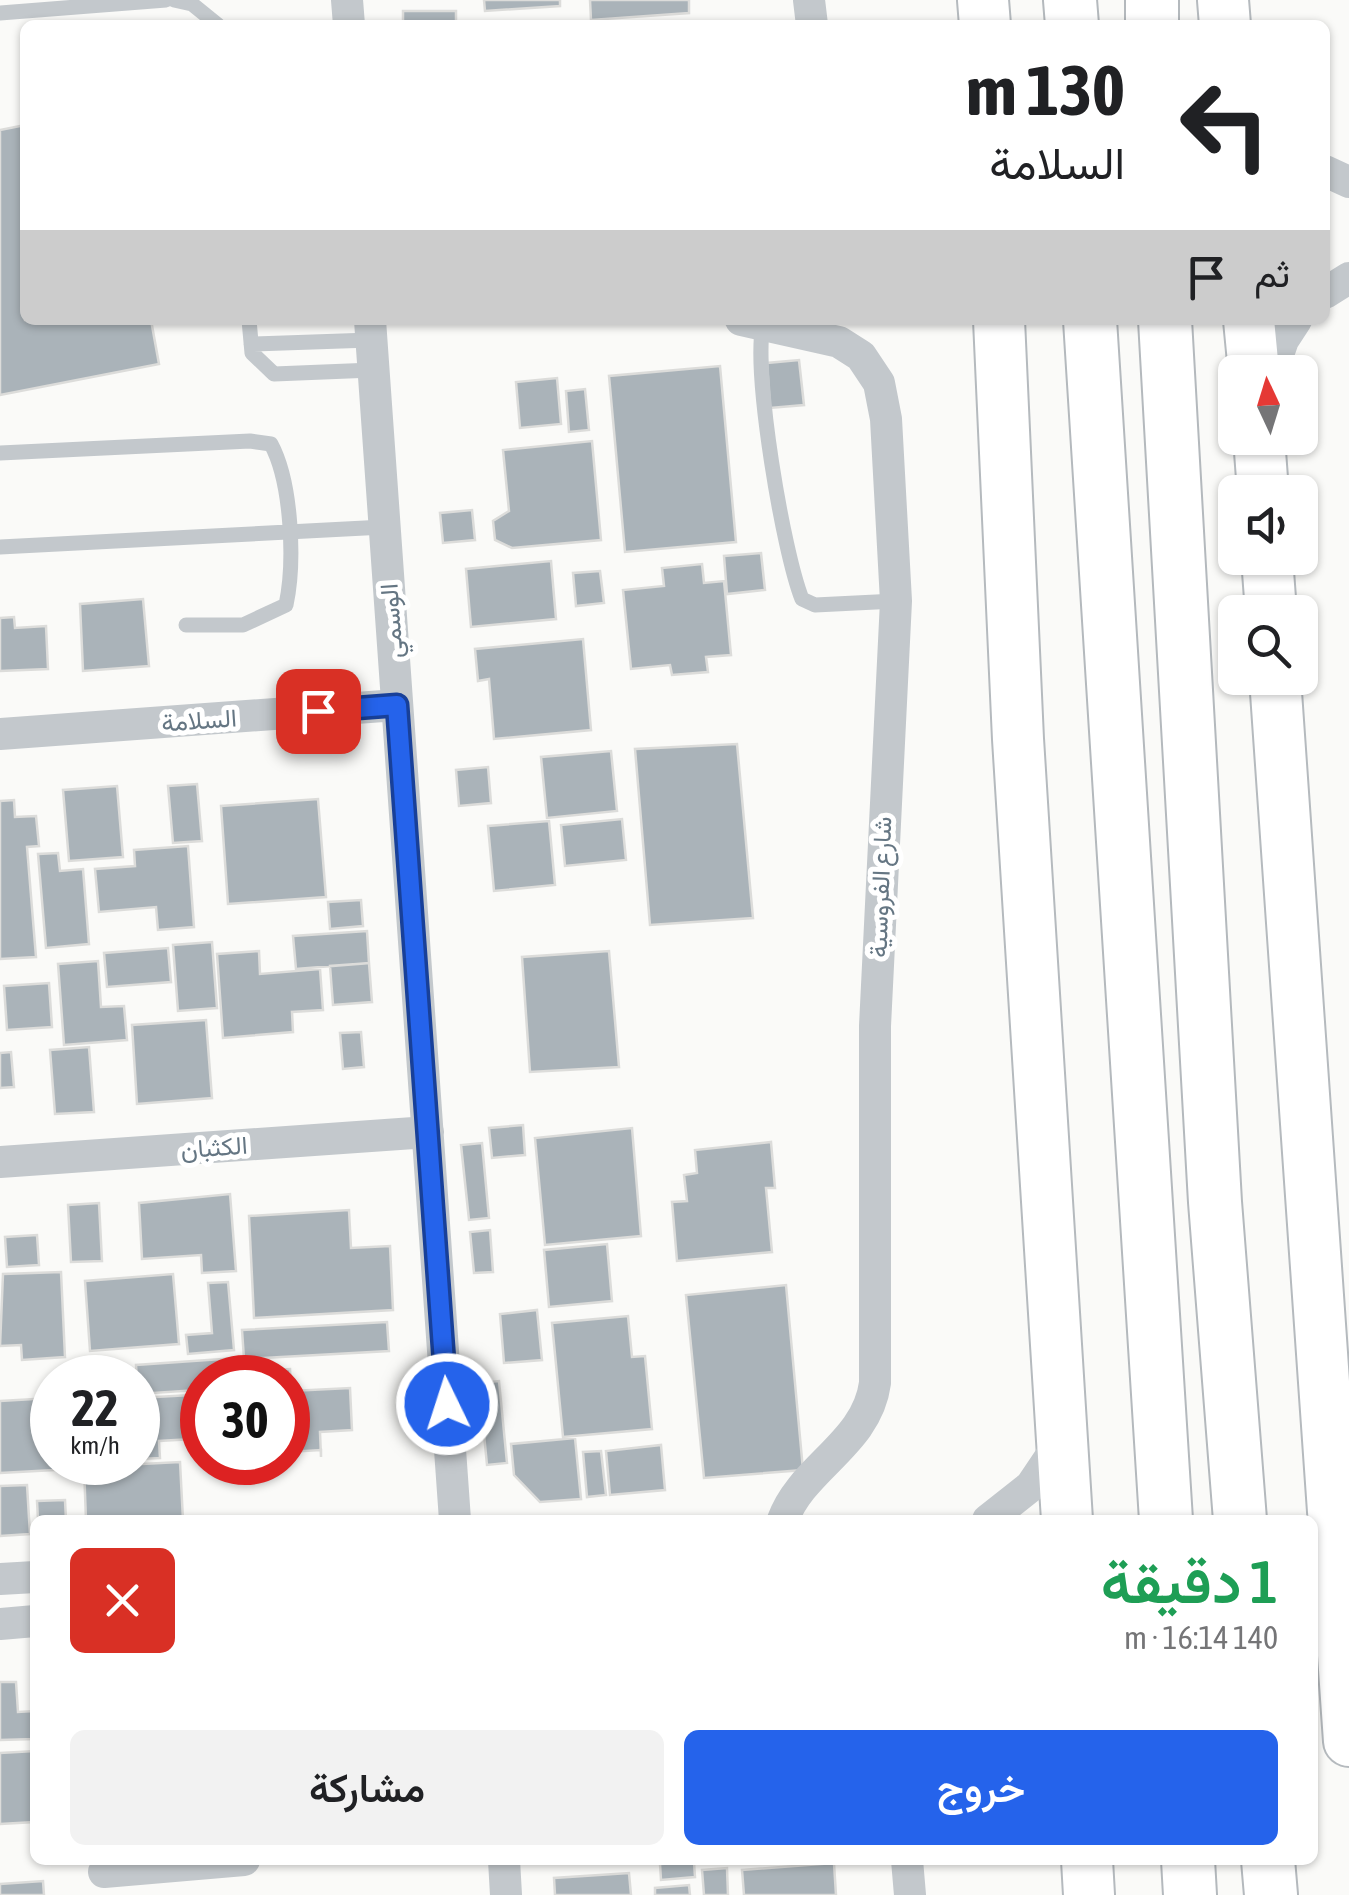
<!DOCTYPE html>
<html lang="ar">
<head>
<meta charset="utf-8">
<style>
  body { margin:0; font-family:"Asap Condensed",Vazirmatn,sans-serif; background:#f2f2f2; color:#202124; direction:rtl; height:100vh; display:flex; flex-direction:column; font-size:38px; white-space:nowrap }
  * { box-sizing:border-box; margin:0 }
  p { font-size:32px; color:#757577 }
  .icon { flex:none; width:55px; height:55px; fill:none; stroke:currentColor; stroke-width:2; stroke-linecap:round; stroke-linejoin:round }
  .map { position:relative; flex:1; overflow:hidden; direction:ltr }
  .drawer { position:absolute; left:30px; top:1515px; width:1288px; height:350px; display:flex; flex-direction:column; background:#fff; border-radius:15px; box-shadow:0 2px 8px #0004; direction:rtl }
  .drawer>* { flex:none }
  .hud { position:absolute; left:20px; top:20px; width:1310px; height:305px; border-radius:15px; box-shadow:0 2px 8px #0004; direction:rtl; background:#fff; color:#202124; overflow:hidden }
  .needle { width:65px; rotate:356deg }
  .buttons { position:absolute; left:1218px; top:355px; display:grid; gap:20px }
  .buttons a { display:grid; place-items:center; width:100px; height:100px; border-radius:15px; background:#fff; box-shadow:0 2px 8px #0004; font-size:50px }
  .speed { position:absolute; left:30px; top:1355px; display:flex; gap:20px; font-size:50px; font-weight:700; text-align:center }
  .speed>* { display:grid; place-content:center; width:130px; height:130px; border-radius:50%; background:#fff; box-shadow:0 2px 8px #0004; line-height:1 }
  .speed small { font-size:25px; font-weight:400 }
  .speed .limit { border:15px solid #d22; background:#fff; color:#111 }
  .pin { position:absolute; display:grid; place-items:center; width:85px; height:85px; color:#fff; margin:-42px; border-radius:20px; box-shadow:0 5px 15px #0006 }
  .me { position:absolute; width:110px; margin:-55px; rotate:356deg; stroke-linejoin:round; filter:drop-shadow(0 0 8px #0008) }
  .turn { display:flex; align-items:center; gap:35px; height:210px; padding:0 40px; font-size:45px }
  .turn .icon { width:130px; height:130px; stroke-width:2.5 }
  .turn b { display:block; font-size:70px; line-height:85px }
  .then { display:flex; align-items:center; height:95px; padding:0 40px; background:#0003; gap:20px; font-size:38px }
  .round { display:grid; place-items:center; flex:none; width:105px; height:105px; border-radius:15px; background:#f2f2f2 }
  .summary { display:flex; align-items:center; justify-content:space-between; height:170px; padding:0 40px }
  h1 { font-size:60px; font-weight:600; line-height:75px; color:#1e9e55 }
  .cta { display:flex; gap:20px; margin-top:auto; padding:20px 40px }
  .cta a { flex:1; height:115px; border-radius:15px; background:#2563eb; color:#fff; font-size:40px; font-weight:600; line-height:115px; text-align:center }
  .cta a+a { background:#f2f2f2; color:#202124 }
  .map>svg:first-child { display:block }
</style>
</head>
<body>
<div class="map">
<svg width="1349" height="1895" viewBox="0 0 1349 1895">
  <rect width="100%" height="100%" fill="#fafaf8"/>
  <!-- building -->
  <path fill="#aab3b9" stroke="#dcdcda" stroke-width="2.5" d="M 484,0 L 560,0 L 560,6 L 485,11 Z
    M 590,0 L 689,0 L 689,13 L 591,20 Z
    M 403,11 L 456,11 L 456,25 L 403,25 Z
    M 25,125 L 25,320 L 151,320 L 159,364 L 0,395 L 0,130 Z
    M 799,360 L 804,405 L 770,408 L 767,363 Z
    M 720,366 L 736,542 L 625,552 L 609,376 Z
    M 557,378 L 561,424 L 520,428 L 516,382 Z
    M 585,389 L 589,430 L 569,432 L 566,391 Z
    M 592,441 L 601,540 L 512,548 L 495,540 L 493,521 L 509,511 L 503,450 Z
    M 472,510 L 475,540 L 443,543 L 440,513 Z
    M 761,553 L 765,590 L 727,594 L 724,556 Z
    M 551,561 L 556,619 L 471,627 L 466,569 Z
    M 702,564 L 704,583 L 724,581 L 731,655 L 706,657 L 708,672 L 672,675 L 670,665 L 631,669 L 623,590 L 664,586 L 662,568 Z
    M 600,571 L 604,603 L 576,606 L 573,573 Z
    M 143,599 L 149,666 L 83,671 L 80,604 Z
    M 14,617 L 15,628 L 46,626 L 48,669 L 0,671 L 0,618 Z
    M 583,639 L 591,730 L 494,739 L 489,679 L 478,681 L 475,649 Z
    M 737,744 L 753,918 L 650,925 L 635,749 Z
    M 611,751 L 617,811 L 547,818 L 541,757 Z
    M 488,767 L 491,803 L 459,806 L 456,770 Z
    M 197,784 L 202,841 L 173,843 L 168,786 Z
    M 117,786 L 123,857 L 69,861 L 63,790 Z
    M 318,799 L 326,897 L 228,904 L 221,806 Z
    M 14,800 L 15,817 L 36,816 L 39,846 L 27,847 L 36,957 L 0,959 L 0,801 Z
    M 622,819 L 626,860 L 565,866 L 561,825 Z
    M 549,821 L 555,885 L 494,891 L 488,826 Z
    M 188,846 L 194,927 L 158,930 L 156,907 L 99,912 L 95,869 L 135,866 L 134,850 Z
    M 58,853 L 60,871 L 83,869 L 89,944 L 46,948 L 38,854 Z
    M 361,900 L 363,926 L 330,929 L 328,902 Z
    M 367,931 L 369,963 L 296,969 L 293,936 Z
    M 212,942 L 217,1008 L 178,1011 L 173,945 Z
    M 168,948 L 171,982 L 107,987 L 104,953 Z
    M 259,951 L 260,974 L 320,969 L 323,1010 L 292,1012 L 293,1032 L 223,1038 L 217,954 Z
    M 609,951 L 619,1067 L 530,1072 L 522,957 Z
    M 98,961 L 101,1007 L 124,1006 L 127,1040 L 64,1045 L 58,964 Z
    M 369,963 L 372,1002 L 333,1005 L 330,966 Z
    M 49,983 L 52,1027 L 7,1030 L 4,986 Z
    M 206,1020 L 212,1098 L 137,1104 L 132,1025 Z
    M 361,1032 L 364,1067 L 343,1069 L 340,1033 Z
    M 89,1047 L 94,1112 L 55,1114 L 50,1050 Z
    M 11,1052 L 14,1087 L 0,1088 L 0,1053 Z
    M 523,1125 L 525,1155 L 492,1158 L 489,1128 Z
    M 632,1128 L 641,1236 L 545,1245 L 535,1138 Z
    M 771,1142 L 775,1188 L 766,1188 L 772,1252 L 677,1261 L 672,1202 L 687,1201 L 684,1175 L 697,1173 L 695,1150 Z
    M 482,1143 L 489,1218 L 469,1220 L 461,1145 Z
    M 230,1194 L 236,1271 L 202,1273 L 201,1255 L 142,1259 L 139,1203 Z
    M 99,1203 L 102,1261 L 71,1262 L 68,1205 Z
    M 349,1210 L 351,1248 L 390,1246 L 393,1310 L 254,1318 L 249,1216 Z
    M 490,1230 L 493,1272 L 474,1273 L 470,1232 Z
    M 37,1235 L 39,1265 L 7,1267 L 5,1237 Z
    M 607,1244 L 612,1301 L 549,1307 L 544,1250 Z
    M 61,1272 L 65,1357 L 22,1360 L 21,1345 L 0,1346 L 3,1274 Z
    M 173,1274 L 179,1344 L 90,1351 L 85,1281 Z
    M 228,1282 L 234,1350 L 188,1354 L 186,1335 L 212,1333 L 208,1283 Z
    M 786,1285 L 803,1470 L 704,1478 L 686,1295 Z
    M 537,1310 L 542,1360 L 504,1363 L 500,1314 Z
    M 628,1316 L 632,1357 L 645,1356 L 652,1429 L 563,1437 L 552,1323 Z
    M 387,1322 L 389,1351 L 244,1359 L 242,1330 Z
    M 236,1358 L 237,1378 L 202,1378 L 202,1454 L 197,1390 L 138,1394 L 136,1365 Z
    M 290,1369 L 291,1391 L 350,1388 L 352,1430 L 320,1432 L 321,1457 L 321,1450 L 288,1452 L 288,1378 L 252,1378 L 252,1371 Z
    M 499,1381 L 507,1463 L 487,1465 L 479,1383 Z
    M 191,1395 L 193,1439 L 159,1441 L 160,1458 L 138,1459 L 138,1398 Z
    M 51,1398 L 54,1470 L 0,1473 L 0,1401 Z
    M 575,1438 L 581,1499 L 540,1502 L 514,1475 L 511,1444 Z
    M 661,1445 L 665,1490 L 610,1495 L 606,1451 Z
    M 601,1451 L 606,1495 L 587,1497 L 583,1452 Z
    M 180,1462 L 183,1520 L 86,1520 L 84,1467 Z
    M 27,1485 L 30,1534 L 0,1536 L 0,1486 Z
    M 65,1500 L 66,1520 L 38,1520 L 37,1501 Z
    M 0,1682 L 16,1682 L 18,1712 L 35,1711 L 35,1739 L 0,1740 Z
    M 35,1751 L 35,1822 L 0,1824 L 0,1753 Z
    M 694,1862 L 695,1877 L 661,1880 L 660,1864 Z
    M 834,1863 L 836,1895 L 744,1895 L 742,1870 Z
    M 727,1868 L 728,1895 L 704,1895 L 702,1870 Z
    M 629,1873 L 631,1895 L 555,1895 L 554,1878 Z
    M 43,1881 L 44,1895 L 0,1895 L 0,1884 Z
    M 689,1885 L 690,1895 L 655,1895 L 655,1888 Z"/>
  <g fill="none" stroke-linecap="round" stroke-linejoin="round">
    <!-- primary casing -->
    <g stroke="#b5babe" stroke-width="54">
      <path id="primary" d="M 983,0 L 985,25
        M 1223,0 L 1225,25
        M 999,320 L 1018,739 L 1067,1520
        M 1249,320 L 1254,372
        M 1259,438 L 1263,492
        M 1267,558 L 1271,612
        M 1275,678 L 1349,1741
        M 1087,1860 L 1089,1895"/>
    </g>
    <!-- trunk casing -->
    <g stroke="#b4b9bd" stroke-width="56">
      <path id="trunk" d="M 1070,0 L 1072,25
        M 1152,0 L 1152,25
        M 1090,320 L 1166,1520
        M 1165,320 L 1215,1202 L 1240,1520
        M 1188,1860 L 1190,1895
        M 1268,1860 L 1271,1895"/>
    </g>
    <!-- service -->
    <path stroke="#c3c8cc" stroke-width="15" d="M 174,0 L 192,4 L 218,25
      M 0,13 L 166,0
      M 249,320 L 252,353 L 274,374 L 373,370
      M 763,325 C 753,374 783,551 802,599 L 815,605 L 896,601
      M 251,344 L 371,340
      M 0,453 L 250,441 L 271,444 C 292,483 295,563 286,605 L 243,625 L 186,625
      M 0,547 L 384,527"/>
    <!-- minor -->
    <path stroke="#c3c8cc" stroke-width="32" d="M 347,0 L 349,25
      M 809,0 L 812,25
      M 1325,171 L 1349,182
      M 1325,293 L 1349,278
      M 370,320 L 455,1520
      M 741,320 L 839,342 L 861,356 L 879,383 L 886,419 L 896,601 L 875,1026 L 875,1383 C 867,1444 802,1467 783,1520
      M 1272,372 L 1283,340 L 1296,320
      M 0,734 L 397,705
      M 0,1162 L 428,1132
      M 988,1520 L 1031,1486 L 1062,1440
      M 0,1579 L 35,1577
      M 0,1624 L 35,1621
      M 504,1860 L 506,1895
      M 907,1860 L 910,1895
      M 104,1872 L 244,1860"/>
    <!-- primary -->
    <use href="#primary" stroke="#fff" stroke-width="50"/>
    <!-- trunk -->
    <use href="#trunk" stroke="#fff" stroke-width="52"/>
  </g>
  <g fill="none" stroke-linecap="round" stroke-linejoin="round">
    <!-- route casing -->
    <g stroke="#184099" stroke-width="25">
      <path id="route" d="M 318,711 L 397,705 L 447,1404"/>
    </g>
    <!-- route -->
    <use href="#route" stroke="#2563eb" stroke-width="18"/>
  </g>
  <g text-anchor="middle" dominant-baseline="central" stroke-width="10" stroke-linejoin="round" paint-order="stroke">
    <!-- street labels -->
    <g font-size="25" fill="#657683" stroke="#fff">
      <text transform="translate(391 621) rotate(-94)">الوسمي</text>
      <text transform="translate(199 720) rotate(-4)">السلامة</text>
      <text transform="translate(880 887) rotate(-88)">شارع الفروسية</text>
      <text transform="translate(214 1147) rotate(-4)">الكثبان</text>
    </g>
  </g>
</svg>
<div class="buttons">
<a><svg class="needle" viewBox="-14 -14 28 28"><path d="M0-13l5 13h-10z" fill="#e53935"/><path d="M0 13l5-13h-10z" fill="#757577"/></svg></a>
<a><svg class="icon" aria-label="sound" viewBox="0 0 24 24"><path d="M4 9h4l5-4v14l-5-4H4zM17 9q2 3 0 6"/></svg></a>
<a><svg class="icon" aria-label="search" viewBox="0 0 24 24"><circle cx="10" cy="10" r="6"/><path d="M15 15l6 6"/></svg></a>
</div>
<div class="speed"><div>22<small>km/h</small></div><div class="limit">30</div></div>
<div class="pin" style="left:318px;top:711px;background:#d93025"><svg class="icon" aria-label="arrive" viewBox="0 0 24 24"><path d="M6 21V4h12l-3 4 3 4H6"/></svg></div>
<svg class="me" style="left:447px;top:1404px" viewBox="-20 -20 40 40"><circle r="17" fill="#2563eb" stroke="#fff" stroke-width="3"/><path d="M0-11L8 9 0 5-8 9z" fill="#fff"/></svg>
<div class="hud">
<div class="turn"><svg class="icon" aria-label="left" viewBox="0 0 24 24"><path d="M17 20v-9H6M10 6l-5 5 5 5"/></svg><div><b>130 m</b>السلامة</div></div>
<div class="then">ثم<svg class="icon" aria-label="arrive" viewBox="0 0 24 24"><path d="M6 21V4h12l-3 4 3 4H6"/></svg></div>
</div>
<section class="drawer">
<div class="summary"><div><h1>1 دقيقة</h1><p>140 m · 16:14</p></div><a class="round" style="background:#d93025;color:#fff"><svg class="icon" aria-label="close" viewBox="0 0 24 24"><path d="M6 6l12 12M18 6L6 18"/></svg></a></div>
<div class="cta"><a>خروج</a><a>مشاركة</a></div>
</section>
</div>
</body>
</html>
